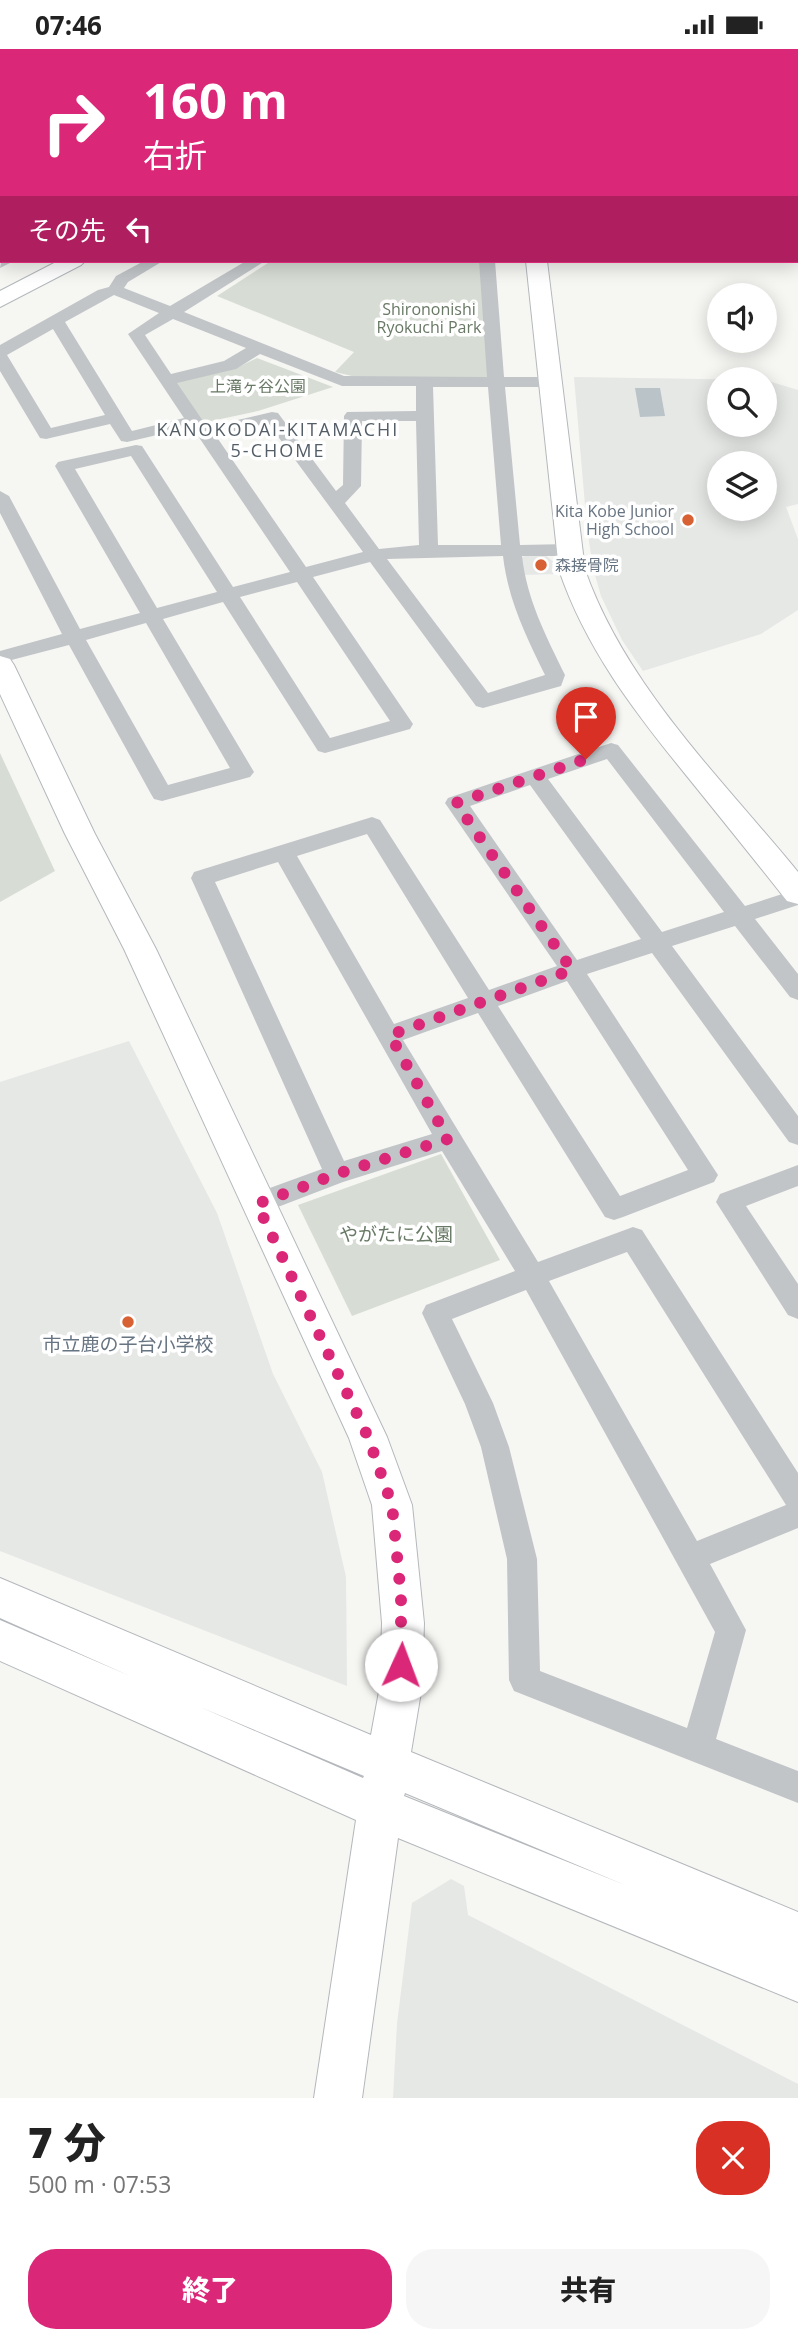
<!DOCTYPE html>
<html lang="ja">
<head>
<meta charset="utf-8">
<style>
  body { margin:0; font-family:"Open Sans","Noto Sans JP",sans-serif; background:#f6f6f6; color:#222; height:100vh; display:flex; flex-direction:column; font-size:26px; white-space:nowrap }
  * { box-sizing:border-box; margin:0 }
  p { font-size:23px; color:#767676 }
  .icon { flex:none; width:38px; height:38px; fill:none; stroke:currentColor; stroke-width:2; stroke-linecap:round; stroke-linejoin:round }
  .map { position:relative; height:2049px; overflow:hidden }
  .details { display:flex; flex-direction:column; background:#fff; flex:1 }
  .details>* { flex:none }
  .top-card { position:absolute; left:0px; top:0px; width:798px; height:214px; box-shadow:0 4px 18px #0003; background:#db2777; color:#fff; overflow:hidden }
  .buttons { position:absolute; left:707px; top:234px; display:grid; gap:14px }
  .buttons a { display:grid; place-items:center; width:70px; height:70px; border-radius:50%; background:#fff; box-shadow:0 4px 18px #0003; font-size:35px }
  .pin { position:absolute; display:grid; place-items:center; width:60px; height:60px; color:#fff; margin:-72px -30px; border-radius:50% 50% 50% 0; rotate:-45deg; box-shadow:0 0 7px #0007 }
  .pin .icon { rotate:45deg }
  .me { position:absolute; width:77px; margin:-38px; rotate:2deg; stroke-linejoin:round; filter:drop-shadow(0 0 5px #0008) }
  .turn { display:flex; align-items:center; gap:24px; height:147px; padding:0 28px; font-size:32px }
  .turn .icon { width:91px; height:91px; stroke-width:2.5 }
  .turn b { display:block; font-size:49px; line-height:60px }
  .then { display:flex; align-items:center; height:66px; padding:0 28px; background:#0003; gap:14px; font-size:26px }
  .round { display:grid; place-items:center; flex:none; width:74px; height:74px; border-radius:28px; background:#f6f6f6 }
  .headline { display:flex; align-items:center; justify-content:space-between; height:119px; padding:0 28px }
  h1 { font-size:42px; font-weight:800; line-height:52px }
  .action { display:flex; gap:14px; margin-top:auto; padding:14px 28px }
  .action a { flex:1; height:80px; border-radius:28px; background:#db2777; color:#fff; font-size:28px; font-weight:800; line-height:80px; text-align:center }
  .action a+a { background:#f6f6f6; color:#222 }
  .status { display:flex; justify-content:space-between; align-items:center; height:49px; padding:0 35px; background:#fff; direction:ltr }
  .status svg { height:19px; fill:currentColor }
  .map>svg:first-child { display:block }
</style>
</head>
<body>
<div class="status"><b>07:46</b><svg viewBox="0 0 49 12"><path d="M0 12V9h3v3zM5 12V6h3v6zM10 12V3h3v9zM15 12V0h3v12zM26 1h20v11H26zM47 4h2v5h-2z"/></svg></div>
<div class="map">
<svg width="798" height="2049" viewBox="0 0 798 2049">
  <rect width="100%" height="100%" fill="#f6f6f3"/>
  <!-- built -->
  <path fill="#e6e8e6" fill-rule="evenodd" d="M 574,328 L 764,331 L 719,331 L 719,376 L 765,376 L 765,331 L 798,341 L 798,455 L 786,458 L 798,490 L 798,561 L 761,585 L 643,622 L 622,591 L 601,547 L 593,519 L 587,479 ZM 719,415 L 765,415 L 765,460 L 719,460 Z
    M 544,505 L 555,514 L 556,525 L 521,526 L 519,510 L 526,506 Z
    M 129,992 L 217,1164 L 273,1325 L 322,1423 L 346,1528 L 347,1637 L 0,1502 L 0,1033 Z
    M 451,1830 L 464,1837 L 468,1866 L 798,2035 L 798,2049 L 393,2049 L 397,1975 L 412,1854 Z"/>
  <!-- green -->
  <path fill="#d7ddd4" d="M 271,212 L 484,212 L 493,328 L 356,328 L 335,323 L 354,303 L 217,247 Z
    M 257,309 L 333,338 L 258,362 L 202,374 L 173,334 L 234,320 Z
    M 0,704 L 55,822 L 0,853 Z
    M 441,1105 L 500,1211 L 352,1267 L 298,1156 Z"/>
  <!-- water -->
  <path fill="#bac3c8" d="M 635,339 L 660,339 L 665,367 L 640,368 Z"/>
  <g fill="none" stroke-linecap="round" stroke-linejoin="round">
    <!-- secondary casing -->
    <g stroke="#b4b8bc" stroke-width="2">
      <path id="secondary" d="M 445,0 L 465,0 L 444,2 Z
        M 473,0 L 492,0 L 493,2 L 474,2 Z
        M 58,212 L 85,212 L 81,216 L 0,258 L 0,242 Z
        M 526,212 L 547,212 L 585,521 C 626,637 721,729 798,823 L 798,855 L 787,852 C 754,810 720,768 686,726 C 634,662 586,600 559,521 Z
        M 0,607 L 10,610 L 14,616 L 95,785 L 156,900 L 387,1388 L 412,1456 L 424,1574 L 422,1637 L 411,1703 L 798,1863 L 798,1953 L 398,1789 L 362,2049 L 314,2049 L 356,1771 L 0,1612 L 0,1571 L 130,1627 L 0,1569 L 0,1529 L 371,1686 L 380,1637 L 382,1574 L 372,1456 L 349,1389 L 124,900 L 65,785 L 0,645 ZM 200,1658 L 364,1727 L 363,1729 ZM 405,1744 L 625,1836 L 404,1747 Z"/>
    </g>
    <!-- street -->
    <path fill="#c1c5c8" fill-rule="evenodd" d="M 21,0 L 35,0 L 35,2 L 21,2 Z
      M 53,0 L 69,0 L 52,2 Z
      M 138,0 L 152,0 L 152,2 L 138,2 Z
      M 279,0 L 296,0 L 297,2 L 281,2 Z
      M 382,0 L 397,0 L 381,2 Z
      M 528,0 L 542,0 L 543,2 L 530,2 Z
      M 623,0 L 638,0 L 639,2 L 625,2 Z
      M 736,0 L 750,0 L 751,2 L 737,2 Z
      M 796,19 L 798,19 L 798,28 L 796,28 Z
      M 0,48 L 2,48 L 2,56 L 0,56 Z
      M 0,67 L 2,67 L 2,75 L 0,75 Z
      M 796,108 L 798,108 L 798,117 L 796,117 Z
      M 0,112 L 2,112 L 0,121 Z
      M 0,159 L 2,159 L 0,169 Z
      M 2,208 L 2,212 L 14,212 L 0,219 Z
      M 144,212 L 163,212 L 128,233 L 124,239 L 170,257 L 246,212 L 265,212 L 184,263 L 344,327 L 487,328 L 479,212 L 495,212 L 504,328 L 550,328 L 558,333 L 550,338 L 505,338 L 520,496 L 570,495 L 579,501 L 570,507 L 522,507 C 527,551 546,587 565,626 L 561,637 L 483,659 L 476,657 L 370,513 L 313,528 L 413,675 L 410,680 L 325,704 L 318,702 L 223,553 L 163,570 L 254,723 L 250,728 L 162,752 L 154,750 L 151,745 L 69,596 L 0,614 L 0,602 L 62,585 L 0,464 L 0,442 L 9,447 L 80,580 L 140,564 L 55,417 L 58,413 L 136,396 L 142,397 L 233,538 L 290,523 L 196,384 L 199,380 L 272,363 L 278,364 L 336,442 L 343,436 L 344,367 L 347,363 L 416,362 L 416,337 L 342,337 L 260,305 L 236,320 L 177,334 L 203,372 L 200,376 L 127,393 L 121,392 L 110,375 L 46,390 L 40,389 L 0,322 L 0,296 L 98,241 L 109,238 L 116,227 ZM 114,246 L 159,264 L 128,285 L 184,369 L 132,382 L 65,273 ZM 173,270 L 246,299 L 224,312 L 171,325 L 145,286 ZM 53,280 L 105,366 L 51,379 L 7,306 ZM 433,338 L 488,338 L 501,496 L 438,496 ZM 362,372 L 416,372 L 419,496 L 379,500 L 345,454 L 361,437 ZM 268,374 L 363,503 L 306,518 L 216,387 ZM 131,407 L 217,543 L 157,559 L 75,420 ZM 503,507 C 508,551 526,587 545,626 L 488,644 L 387,510 ZM 297,533 L 390,672 L 330,689 L 240,548 ZM 146,574 L 230,719 L 168,736 L 86,591 Z
      M 611,694 L 618,696 L 745,857 L 798,840 L 798,856 L 755,870 L 798,925 L 798,951 L 790,948 L 735,877 L 672,897 L 798,1067 L 798,1096 L 789,1093 L 652,904 L 587,925 L 718,1126 L 714,1133 L 623,1168 L 614,1171 L 605,1168 L 478,964 L 403,991 L 538,1213 L 633,1178 L 642,1181 L 798,1424 L 798,1479 L 710,1515 L 746,1581 L 716,1690 L 798,1722 L 798,1754 L 514,1642 L 509,1631 L 507,1510 L 481,1398 L 465,1355 L 422,1264 L 426,1256 L 515,1222 L 442,1102 L 343,1133 L 257,1166 L 248,1163 L 244,1155 L 248,1147 L 322,1120 L 191,829 L 194,823 L 372,768 L 380,771 L 489,941 L 557,917 L 445,754 L 448,749 ZM 607,710 L 724,863 L 662,883 L 548,730 ZM 530,736 L 641,890 L 577,911 L 470,757 ZM 367,785 L 468,949 L 394,975 L 297,807 ZM 278,813 L 432,1085 L 344,1112 L 215,833 ZM 567,932 L 688,1121 L 620,1147 L 498,957 ZM 627,1203 L 786,1456 L 697,1492 L 549,1232 ZM 526,1241 L 715,1583 L 687,1679 L 540,1622 L 537,1510 L 509,1398 L 493,1354 L 452,1270 Z
      M 798,1116 L 798,1137 L 746,1157 L 798,1235 L 798,1270 L 788,1266 L 716,1153 L 720,1145 Z"/>
    <!-- secondary -->
    <use href="#secondary" fill="#fff" fill-rule="evenodd"/>
    <!-- rail casing -->
    <g stroke="#a3a7ad" stroke-width="5">
      <path id="rail" d="M 661,0 L 663,2"/>
    </g>
    <!-- rail -->
    <use href="#rail" stroke="#fff" stroke-width="3.5" stroke-dasharray="10" stroke-linecap="butt"/>
  </g>
  <g fill="none" stroke-linecap="round" stroke-linejoin="round">
    <!-- route -->
    <path stroke="#db2777" stroke-width="12" stroke-dasharray="0 21.6" d="M 401,1616 L 401,1547 L 392,1456 L 368,1388 L 257,1155 L 337,1125 L 448,1090 L 390,986 L 572,921 L 456,754 L 586,710"/>
  </g>
  <!-- markers -->
  <g fill="#d76132" stroke="#fff" stroke-width="2.5">
    <circle cx="688" cy="471" r="7"/>
    <circle cx="541" cy="516" r="7"/>
    <circle cx="128" cy="1273" r="7"/>
  </g>
  <g text-anchor="middle" dominant-baseline="central" stroke-width="7" stroke-linejoin="round" paint-order="stroke">
    <!-- far-park labels -->
    <g font-size="16" fill="#687965" stroke="#fff">
      <text x="429" y="260">Shirononishi<tspan x="429" dy="18">Ryokuchi Park</tspan></text>
      <text x="258" y="337">上滝ヶ谷公園</text>
    </g>
    <!-- far-poi labels -->
    <g font-size="16" fill="#677482" stroke="#fff" text-anchor="end">
      <text x="674" y="462">Kita Kobe Junior<tspan x="674" dy="18">High School</tspan></text>
      <text x="555" y="516" text-anchor="start">森接骨院</text>
    </g>
    <!-- far-neighbourhood labels -->
    <g font-size="18" letter-spacing="2" fill="#545e67" stroke="#fff">
      <text x="278" y="380">KANOKODAI-KITAMACHI<tspan x="278" dy="21">5-CHOME</tspan></text>
    </g>
    <!-- park labels -->
    <g font-size="19" fill="#687965" stroke="#fff">
      <text x="396" y="1185">やがたに公園</text>
    </g>
    <!-- poi labels -->
    <g font-size="19" fill="#677482" stroke="#fff">
      <text x="128" y="1295">市立鹿の子台小学校</text>
    </g>
  </g>
</svg>
<div class="buttons">
<a><svg class="icon" aria-label="sound" viewBox="0 0 24 24"><path d="M4 9h4l5-4v14l-5-4H4zM17 9q2 3 0 6"/></svg></a>
<a><svg class="icon" aria-label="search" viewBox="0 0 24 24"><circle cx="10" cy="10" r="6"/><path d="M15 15l6 6"/></svg></a>
<a><svg class="icon" aria-label="layers" viewBox="0 0 24 24"><path d="M12 4l9 5-9 5-9-5zM3 14l9 5 9-5"/></svg></a>
</div>
<div class="pin" style="left:586px;top:710px;background:#d93025"><svg class="icon" aria-label="arrive" viewBox="0 0 24 24"><path d="M6 21V4h12l-3 4 3 4H6"/></svg></div>
<svg class="me" style="left:401px;top:1616px" viewBox="-20 -20 40 40"><circle r="19" fill="#fff"/><path d="M0-13L10 11 0 6-10 11z" fill="#db2777"/></svg>
<div class="top-card">
<div class="turn"><svg class="icon" aria-label="right" viewBox="0 0 24 24"><path d="M7 20v-9h11M14 6l5 5-5 5"/></svg><div><b>160 m</b>右折</div></div>
<div class="then">その先<svg class="icon" aria-label="left" viewBox="0 0 24 24"><path d="M17 20v-9H6M10 6l-5 5 5 5"/></svg></div>
</div>
</div>
<section class="details">
<div class="headline"><div><h1>7 分</h1><p>500 m · 07:53</p></div><a class="round" style="background:#d93025;color:#fff"><svg class="icon" aria-label="close" viewBox="0 0 24 24"><path d="M6 6l12 12M18 6L6 18"/></svg></a></div>
<div class="action"><a>終了</a><a>共有</a></div>
</section>
</body>
</html>
